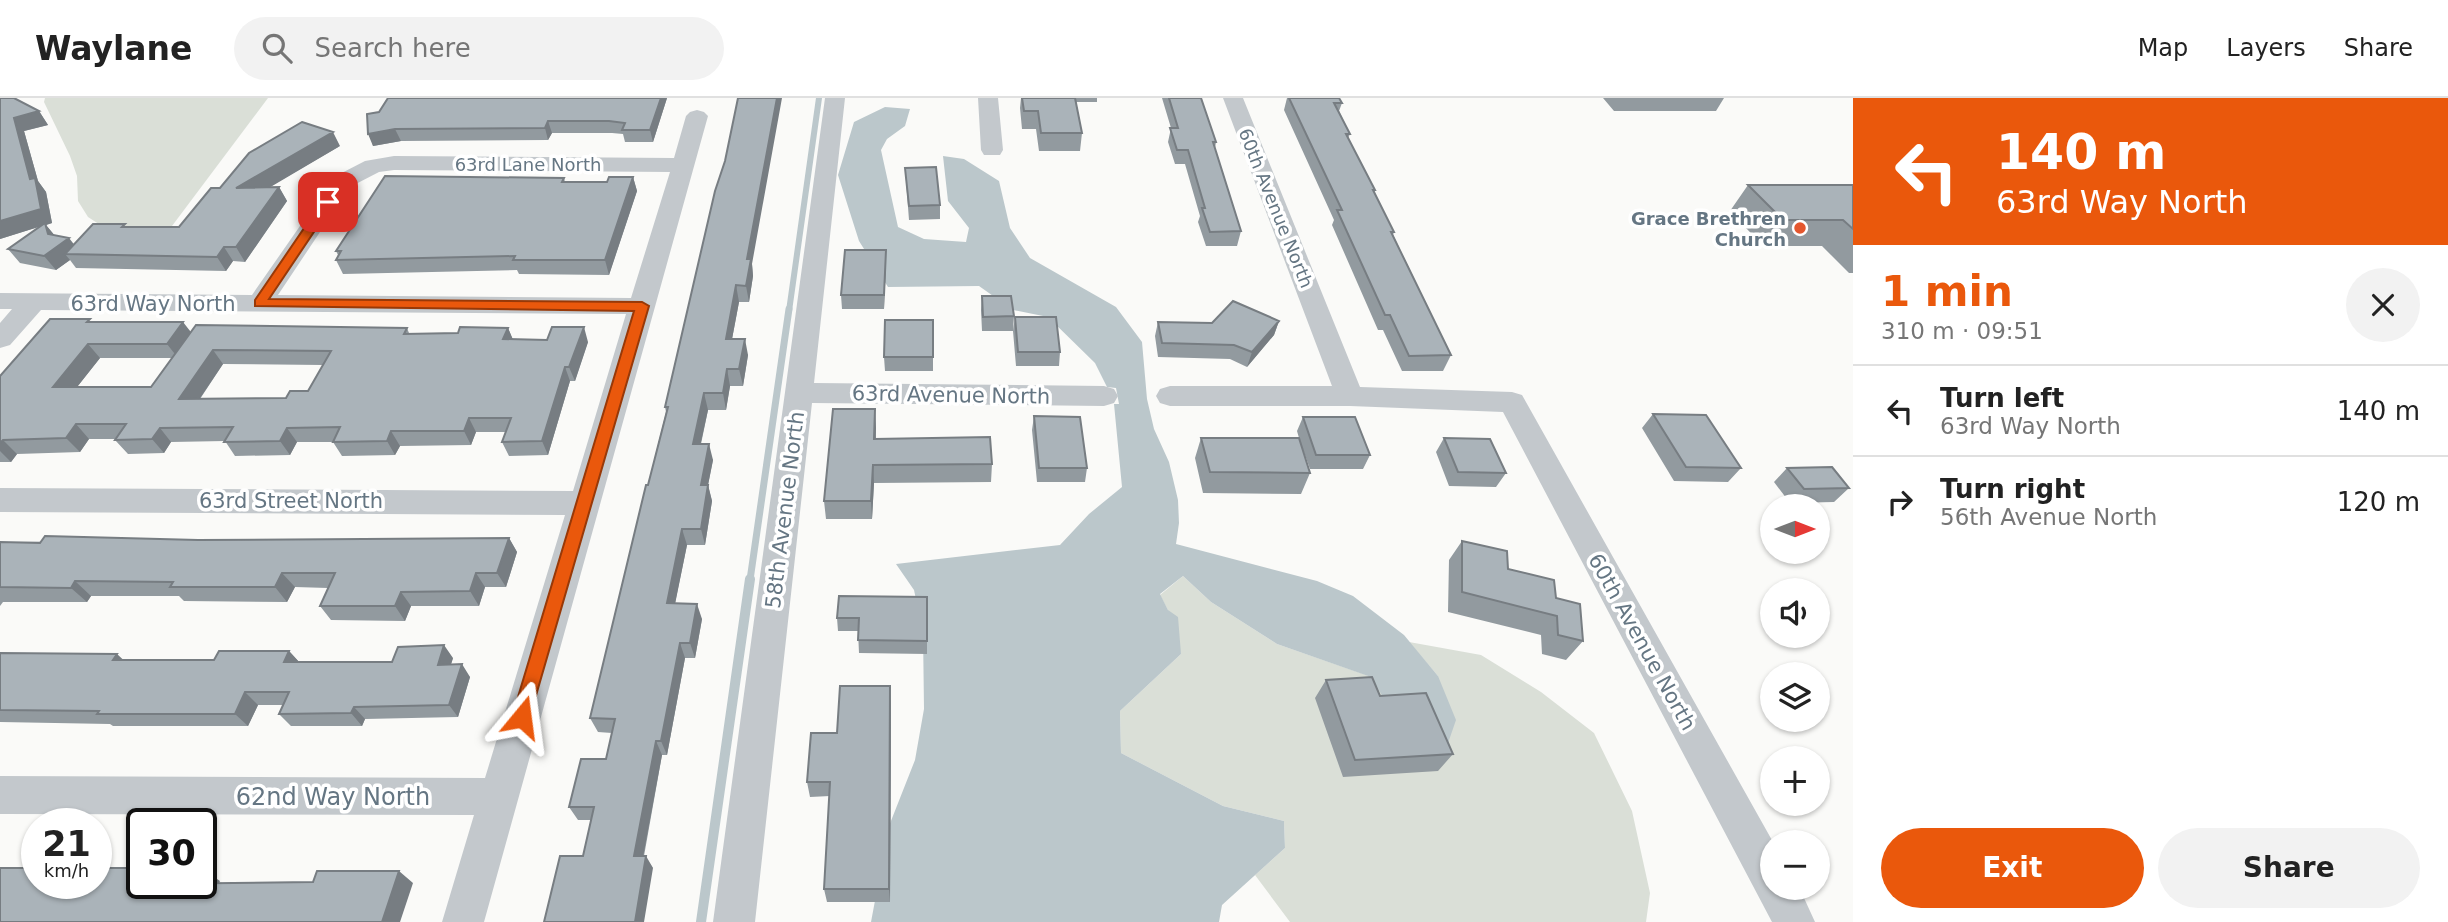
<!DOCTYPE html>
<html lang="en">
<head>
<meta charset="utf-8">
<style>
  body { margin:0; font-family:"DejaVu Sans",sans-serif; background:#f2f2f2; color:#222; height:100vh; display:flex; flex-direction:column; font-size:26px; white-space:nowrap }
  * { box-sizing:border-box; margin:0 }
  p { font-size:23px; color:#767676 }
  .icon { flex:none; width:38px; height:38px; fill:none; stroke:currentColor; stroke-width:2; stroke-linecap:round; stroke-linejoin:round }
  .map { position:relative; flex:1; overflow:hidden }
  .side { display:flex; flex-direction:column; background:#fff; width:595px }
  .side>* { flex:none }
  .guide { background:#ea580c; color:#fff; overflow:hidden }
  .needle { width:46px; rotate:90deg }
  .fabs { position:absolute; left:1760px; top:396px; display:grid; gap:14px }
  .fabs a { display:grid; place-items:center; width:70px; height:70px; border-radius:50%; background:#fff; box-shadow:0 2px 5px #0004; font-size:35px }
  .speed { position:absolute; left:21px; top:710px; display:flex; gap:14px; font-size:35px; font-weight:700; text-align:center }
  .speed>* { display:grid; place-content:center; width:91px; height:91px; border-radius:50%; background:#fff; box-shadow:0 2px 5px #0004; line-height:1 }
  .speed small { font-size:18px; font-weight:400 }
  .speed .limit { border:4px solid #111; border-radius:10px; background:#fff; color:#111 }
  .pin { position:absolute; display:grid; place-items:center; width:60px; height:60px; color:#fff; margin:-30px; border-radius:14px; box-shadow:0 4px 10px #0006 }
  .me { position:absolute; width:77px; margin:-38px; rotate:16deg; stroke-linejoin:round; filter:drop-shadow(0 0 5px #0008) }
  .turn { display:flex; align-items:center; gap:24px; height:147px; padding:0 28px; font-size:32px }
  .turn .icon { width:91px; height:91px; stroke-width:2.5 }
  .turn b { display:block; font-size:49px; line-height:60px }
  .round { display:grid; place-items:center; flex:none; width:74px; height:74px; border-radius:37px; background:#f2f2f2 }
  .head { display:flex; align-items:center; justify-content:space-between; height:119px; padding:0 28px }
  h1 { font-size:42px; font-weight:700; line-height:52px; color:#ea580c }
  .action { display:flex; gap:14px; margin-top:auto; padding:14px 28px }
  .action a { flex:1; height:80px; border-radius:42px; background:#ea580c; color:#fff; font-size:28px; font-weight:700; line-height:80px; text-align:center }
  .action a+a { background:#f2f2f2; color:#222 }
  ul { padding:0; list-style:none }
  li { display:flex; align-items:center; gap:21px; height:91px; padding:0 28px; border-top:2px solid #e0e0e0 }
  li div { flex:1 }
  li b { display:block; font-size:26px }
  li em { font-style:normal }
  header { display:flex; align-items:center; gap:42px; box-sizing:border-box; height:98px; padding:0 35px; background:#fff; border-bottom:2px solid #e0e0e0 }
  header strong { font-size:33px }
  nav { display:flex; gap:38px; margin-inline-start:auto; font-size:24px }
  .search { width:490px; height:63px; background:#f2f2f2; display:flex; align-items:center; gap:18px; box-sizing:border-box; padding:0 24px; border-radius:38px; color:#767676; font-size:26px }
  main { display:flex; flex:1; min-height:0 }
  .map>svg:first-child { display:block }
</style>
</head>
<body>
<header>
<strong>Waylane</strong>
<div class="search"><svg class="icon" aria-label="search" viewBox="0 0 24 24"><circle cx="10" cy="10" r="6"/><path d="M15 15l6 6"/></svg>Search here</div>
<nav><a>Map</a><a>Layers</a><a>Share</a></nav>
</header>
<main>
<div class="map">
<svg width="1853" height="824" viewBox="0 0 1853 824">
  <rect width="100%" height="100%" fill="#fafaf8"/>
  <!-- green -->
  <path fill="#dadfd7" d="M 45,0 L 268,0 L 169,132 L 108,132 L 88,119 L 78,103 L 77,78 L 70,58 L 44,4 Z
    M 1183,478 L 1211,504 L 1277,546 L 1372,579 L 1408,642 L 1438,578 L 1409,544 L 1481,557 L 1541,594 L 1594,635 L 1632,713 L 1650,795 L 1646,824 L 1290,824 L 1255,777 L 1285,750 L 1284,723 L 1223,708 L 1121,655 L 1120,613 L 1181,556 L 1168,512 L 1160,497 Z"/>
  <!-- water -->
  <path fill="#bbc7cb" d="M 885,9 L 910,11 L 905,28 L 887,41 L 881,52 L 898,129 L 924,141 L 966,144 L 969,130 L 948,103 L 943,58 L 964,61 L 999,83 L 1010,130 L 1030,160 L 1116,209 L 1142,244 L 1147,301 L 1154,331 L 1169,364 L 1178,402 L 1179,425 L 1176,446 L 1317,483 L 1353,498 L 1404,537 L 1438,578 L 1456,622 L 1446,651 L 1408,641 L 1371,579 L 1277,546 L 1211,504 L 1183,478 L 1160,496 L 1168,512 L 1178,519 L 1181,556 L 1120,613 L 1121,655 L 1223,708 L 1284,723 L 1285,750 L 1222,807 L 1219,824 L 871,824 L 889,728 L 915,662 L 924,611 L 923,534 L 914,492 L 896,466 L 1060,447 L 1089,416 L 1122,389 L 1114,306 L 1119,306 L 1116,290 L 1107,289 L 1095,265 L 1048,219 L 1013,212 L 979,188 L 888,189 L 859,143 L 838,77 L 854,24 Z"/>
  <g fill="none" stroke-linecap="round" stroke-linejoin="round">
    <!-- stream-far2 -->
    <path stroke="#bbc7cb" stroke-width="6" d="M 789,213 L 819,0"/>
    <!-- stream-far1 -->
    <path stroke="#bbc7cb" stroke-width="7" d="M 750,482 L 789,211"/>
    <!-- stream -->
    <path stroke="#bbc7cb" stroke-width="10" d="M 701,824 L 750,481"/>
    <!-- minor -->
    <path fill="#c3c8cc" fill-rule="evenodd" d="M 825,0 L 845,0 L 814,285 L 1104,288 L 1114,291 L 1118,298 L 1114,305 L 1104,308 L 812,305 L 755,824 L 713,824 Z
      M 978,0 L 998,0 L 1003,52 L 1000,57 L 984,57 L 981,52 Z
      M 1223,0 L 1243,0 L 1360,289 L 1512,294 L 1522,297 L 1773,744 L 1773,789 L 1799,789 L 1815,824 L 1772,824 L 1503,314 L 1350,308 L 1170,308 L 1160,305 L 1156,298 L 1160,291 L 1170,288 L 1332,288 Z
      M 697,12 L 704,14 L 708,18 L 484,824 L 442,824 L 474,717 L 0,716 L 0,678 L 485,680 L 565,417 L 0,414 L 0,390 L 573,393 L 626,216 L 41,212 L 10,247 L 0,250 L 0,225 L 12,211 L 0,211 L 0,195 L 252,197 L 334,79 L 365,63 L 394,58 L 674,60 L 686,18 L 690,14 ZM 394,72 L 670,74 L 631,200 L 278,197 L 350,89 L 379,74 Z"/>
  </g>
  <!-- wall -->
  <path fill="#929a9f" fill-rule="evenodd" d="M 0,0 L 39,13 L 48,27 L 24,33 L 38,83 L 46,94 L 52,125 L 46,127 L 54,137 L 74,146 L 127,129 L 179,129 L 220,90 L 340,48 L 269,89 L 279,89 L 287,103 L 245,164 L 233,163 L 226,173 L 76,170 L 70,162 L 56,172 L 20,165 L 8,151 L 41,128 L 0,141 Z
    M 667,0 L 653,44 L 625,44 L 623,36 L 612,35 L 552,35 L 548,42 L 401,43 L 373,48 L 367,16 Z
    M 1021,0 L 1097,0 L 1097,4 L 1076,4 L 1082,35 L 1080,53 L 1039,53 L 1036,31 L 1022,31 L 1020,10 Z
    M 1162,0 L 1201,0 L 1216,44 L 1215,50 L 1241,133 L 1237,148 L 1206,148 L 1198,124 L 1200,118 L 1185,66 L 1175,66 L 1168,44 L 1171,30 Z
    M 1287,0 L 1339,0 L 1342,5 L 1339,13 L 1350,36 L 1348,40 L 1375,92 L 1374,95 L 1394,134 L 1393,137 L 1451,257 L 1443,273 L 1402,273 L 1383,232 L 1378,232 L 1332,127 L 1334,122 L 1284,12 Z
    M 1603,0 L 1724,0 L 1716,13 L 1614,13 Z
    M 905,70 L 940,107 L 940,121 L 909,122 Z
    M 633,79 L 637,93 L 609,177 L 519,176 L 517,172 L 343,176 L 336,162 L 338,157 L 336,153 L 564,80 L 565,84 L 607,84 Z
    M 1748,87 L 1853,87 L 1853,175 L 1849,175 L 1822,148 L 1763,148 L 1730,113 Z
    M 715,93 L 752,166 L 753,178 L 749,204 L 739,204 L 732,241 L 748,257 L 743,288 L 730,288 L 726,312 L 708,312 L 701,346 L 713,362 L 708,387 L 712,403 L 705,447 L 687,447 L 675,505 L 702,521 L 695,560 L 685,560 L 667,657 L 662,657 L 644,758 L 653,770 L 583,758 L 591,722 L 578,722 L 569,709 L 606,661 L 612,635 L 598,634 L 590,620 L 666,314 L 665,309 Z
    M 886,152 L 884,211 L 842,211 L 841,197 Z
    M 982,198 L 1014,218 L 1013,233 L 982,233 L 981,212 Z
    M 1015,219 L 1060,254 L 1059,268 L 1016,268 L 1013,233 Z
    M 933,222 L 933,273 L 885,273 L 884,259 Z
    M 1279,223 L 1274,237 L 1247,269 L 1230,261 L 1158,259 L 1155,238 L 1158,224 L 1212,225 Z
    M 92,224 L 191,234 L 407,230 L 409,235 L 458,235 L 508,230 L 513,242 L 588,244 L 575,283 L 570,283 L 548,357 L 509,358 L 502,344 L 506,334 L 476,334 L 471,347 L 400,348 L 395,357 L 342,358 L 333,344 L 297,344 L 290,357 L 235,358 L 225,343 L 171,344 L 164,355 L 128,356 L 115,342 L 116,341 L 89,341 L 80,354 L 17,356 L 11,364 L 0,364 L 0,278 ZM 100,260 L 172,260 L 151,289 L 77,289 ZM 223,266 L 323,267 L 308,293 L 286,300 L 200,301 Z
    M 875,311 L 876,340 L 992,366 L 991,384 L 874,385 L 872,421 L 826,421 L 824,403 Z
    M 1653,316 L 1741,370 L 1728,384 L 1674,383 L 1642,330 Z
    M 1034,318 L 1087,370 L 1085,384 L 1037,384 L 1032,332 Z
    M 1303,319 L 1370,357 L 1363,371 L 1310,371 L 1301,346 L 1310,375 L 1301,396 L 1203,395 L 1195,360 L 1201,340 L 1299,340 L 1297,333 Z
    M 1444,340 L 1506,375 L 1496,389 L 1449,388 L 1436,354 Z
    M 1787,370 L 1849,390 L 1834,404 L 1790,405 L 1774,384 Z
    M 509,440 L 517,454 L 506,489 L 485,489 L 479,508 L 411,508 L 405,523 L 331,522 L 320,508 L 328,490 L 295,489 L 287,504 L 184,503 L 179,498 L 91,498 L 87,504 L 3,504 L 0,508 L 0,444 Z
    M 1462,443 L 1556,500 L 1583,543 L 1566,562 L 1542,556 L 1541,537 L 1448,514 L 1449,462 Z
    M 927,499 L 927,556 L 859,555 L 858,533 L 838,533 L 837,520 Z
    M 289,553 L 299,564 L 392,564 L 453,560 L 451,566 L 470,579 L 458,619 L 365,621 L 362,628 L 291,628 L 279,616 L 283,607 L 258,607 L 248,628 L 113,628 L 110,626 L 0,624 L 0,555 L 123,562 L 214,562 Z
    M 1326,582 L 1380,598 L 1453,656 L 1438,673 L 1343,679 L 1315,600 Z
    M 891,604 L 890,804 L 827,804 L 824,791 L 830,698 L 810,699 L 807,684 L 837,635 Z"/>
  <!-- shaded-wall -->
  <path fill="#777d82" d="M 661,0 L 667,0 L 653,44 L 650,32 Z
    M 777,0 L 782,0 L 752,166 L 753,178 L 749,204 L 746,188 L 747,161 Z
    M 39,13 L 48,27 L 24,33 L 38,83 L 46,94 L 52,125 L 46,127 L 56,139 L 69,140 L 80,154 L 65,156 L 70,162 L 56,172 L 44,158 L 48,136 L 45,127 L 0,141 L 0,123 L 30,81 L 14,20 Z
    M 548,23 L 552,35 L 548,42 L 545,30 Z
    M 395,31 L 401,43 L 373,48 L 368,36 Z
    M 333,34 L 340,48 L 245,104 L 236,90 Z
    M 633,79 L 637,93 L 609,177 L 605,162 Z
    M 279,89 L 287,103 L 245,164 L 236,149 Z
    M 224,149 L 233,163 L 226,173 L 217,159 Z
    M 886,152 L 886,166 L 884,211 L 884,197 Z
    M 736,187 L 739,204 L 729,257 L 726,241 Z
    M 1279,223 L 1274,237 L 1247,269 L 1252,254 Z
    M 183,224 L 194,238 L 178,260 L 167,246 Z
    M 584,229 L 588,244 L 575,283 L 569,269 Z
    M 508,230 L 514,244 L 503,241 Z
    M 745,241 L 748,257 L 743,288 L 739,271 Z
    M 88,246 L 100,260 L 66,303 L 53,289 Z
    M 213,252 L 223,266 L 190,315 L 179,301 Z
    M 565,269 L 570,283 L 548,357 L 542,343 Z
    M 727,271 L 730,288 L 726,312 L 723,295 Z
    M 704,295 L 708,312 L 697,362 L 693,346 Z
    M 875,311 L 876,330 L 875,359 L 874,341 Z
    M 469,320 L 476,334 L 471,347 L 464,333 Z
    M 76,326 L 89,341 L 80,354 L 66,340 Z
    M 160,330 L 171,344 L 164,355 L 152,341 Z
    M 287,330 L 297,344 L 290,357 L 280,343 Z
    M 391,333 L 400,348 L 395,357 L 387,343 Z
    M 3,342 L 17,356 L 11,364 L 0,353 L 0,345 Z
    M 709,346 L 713,362 L 708,387 L 712,403 L 705,447 L 701,431 L 701,387 Z
    M 873,367 L 874,385 L 872,421 L 871,403 Z
    M 682,431 L 687,447 L 672,521 L 667,505 Z
    M 509,440 L 517,454 L 506,489 L 497,475 Z
    M 282,475 L 295,489 L 287,504 L 275,489 Z
    M 476,475 L 485,489 L 479,508 L 470,493 Z
    M 75,483 L 91,498 L 87,504 L 71,490 Z
    M 401,494 L 411,508 L 405,523 L 395,508 Z
    M 697,506 L 702,521 L 695,560 L 690,545 Z
    M 680,545 L 685,560 L 667,657 L 661,643 Z
    M 444,547 L 453,560 L 447,579 L 438,567 Z
    M 289,553 L 301,566 L 284,564 Z
    M 117,556 L 131,569 L 113,562 Z
    M 462,566 L 470,579 L 458,619 L 449,607 Z
    M 890,588 L 891,604 L 890,804 L 889,791 Z
    M 245,594 L 258,607 L 248,628 L 235,616 Z
    M 354,609 L 365,621 L 362,628 L 351,615 Z
    M 656,643 L 662,657 L 641,770 L 634,758 Z
    M 646,758 L 653,770 L 644,824 L 635,824 Z
    M 202,771 L 220,783 L 213,797 L 201,786 Z
    M 399,773 L 413,785 L 400,824 L 382,824 Z"/>
  <!-- building -->
  <path fill="#aab3b9" stroke="#777d82" stroke-width="2" fill-rule="evenodd" d="M 0,0 L 14,0 L 39,13 L 14,20 L 30,81 L 35,80 L 41,111 L 0,123 Z
    M 388,0 L 661,0 L 650,32 L 622,32 L 625,25 L 609,23 L 548,23 L 545,30 L 395,31 L 368,36 L 367,16 L 379,14 Z
    M 738,0 L 777,0 L 747,161 L 751,161 L 746,188 L 736,187 L 726,241 L 745,241 L 739,271 L 727,271 L 723,295 L 704,295 L 693,346 L 709,346 L 701,387 L 708,387 L 701,431 L 682,431 L 667,505 L 697,506 L 690,545 L 680,545 L 661,643 L 656,643 L 634,758 L 646,758 L 635,824 L 544,824 L 560,758 L 583,758 L 594,709 L 569,709 L 581,661 L 606,661 L 615,621 L 590,620 L 646,387 L 648,387 L 668,309 L 665,309 L 715,93 L 725,63 Z
    M 1022,0 L 1075,0 L 1082,35 L 1041,35 L 1038,13 L 1024,13 Z
    M 1169,0 L 1201,0 L 1216,44 L 1213,44 L 1241,133 L 1210,134 L 1202,110 L 1205,110 L 1188,52 L 1177,52 L 1170,30 L 1178,30 Z
    M 1289,0 L 1339,0 L 1342,5 L 1334,5 L 1350,36 L 1346,36 L 1375,92 L 1373,92 L 1394,134 L 1391,134 L 1451,257 L 1409,258 L 1390,217 L 1385,217 L 1337,112 L 1342,112 Z
    M 302,24 L 333,34 L 236,90 L 279,89 L 236,149 L 224,149 L 217,159 L 65,156 L 93,126 L 125,126 L 122,129 L 179,129 L 211,90 L 220,90 L 249,55 Z
    M 936,69 L 940,107 L 909,108 L 905,70 Z
    M 385,78 L 564,80 L 562,84 L 607,84 L 609,79 L 633,79 L 605,162 L 513,162 L 515,158 L 336,162 L 341,153 L 336,153 Z
    M 1748,87 L 1853,87 L 1853,131 L 1843,122 L 1783,122 Z
    M 45,125 L 48,136 L 69,140 L 44,158 L 8,151 Z
    M 845,152 L 886,152 L 884,197 L 841,197 Z
    M 982,198 L 1011,198 L 1014,218 L 983,219 Z
    M 1233,203 L 1279,223 L 1252,254 L 1234,247 L 1162,245 L 1158,224 L 1212,225 Z
    M 1015,219 L 1056,219 L 1060,254 L 1018,254 Z
    M 50,221 L 90,221 L 87,224 L 183,224 L 167,246 L 88,246 L 53,289 L 151,289 L 196,227 L 407,230 L 404,236 L 458,235 L 460,229 L 508,230 L 503,241 L 547,242 L 552,229 L 584,229 L 569,269 L 565,269 L 542,343 L 502,344 L 511,320 L 469,320 L 464,333 L 391,333 L 387,343 L 333,344 L 340,329 L 287,330 L 280,343 L 224,344 L 233,329 L 160,330 L 152,341 L 115,342 L 126,326 L 76,326 L 66,340 L 3,342 L 0,345 L 0,278 ZM 213,252 L 331,253 L 308,293 L 290,293 L 286,300 L 179,301 Z
    M 885,222 L 933,222 L 933,259 L 884,259 Z
    M 833,311 L 875,311 L 874,341 L 990,339 L 992,366 L 873,367 L 871,403 L 824,403 Z
    M 1653,316 L 1706,317 L 1741,370 L 1686,369 Z
    M 1034,318 L 1080,319 L 1087,370 L 1039,370 Z
    M 1303,319 L 1355,319 L 1370,357 L 1316,357 Z
    M 1201,340 L 1299,340 L 1310,375 L 1210,374 Z
    M 1444,340 L 1490,341 L 1506,375 L 1458,374 Z
    M 1832,369 L 1849,390 L 1804,391 L 1787,370 Z
    M 45,438 L 198,442 L 509,440 L 497,475 L 476,475 L 470,493 L 401,494 L 395,508 L 320,508 L 335,475 L 282,475 L 275,489 L 170,489 L 173,484 L 75,483 L 71,490 L 0,489 L 0,444 L 40,445 Z
    M 1462,443 L 1507,453 L 1508,471 L 1554,482 L 1556,500 L 1580,506 L 1583,543 L 1558,537 L 1557,518 L 1462,494 Z
    M 839,498 L 927,499 L 927,543 L 858,542 L 859,520 L 837,520 Z
    M 444,547 L 438,567 L 462,566 L 449,607 L 354,609 L 351,615 L 279,616 L 289,594 L 245,594 L 235,616 L 97,616 L 99,613 L 0,612 L 0,555 L 117,556 L 113,562 L 214,562 L 219,553 L 289,553 L 284,564 L 392,564 L 398,549 Z
    M 1372,579 L 1380,598 L 1426,595 L 1453,656 L 1355,662 L 1326,582 Z
    M 840,588 L 890,588 L 889,791 L 824,791 L 830,684 L 807,684 L 811,635 L 837,635 Z
    M 0,770 L 37,770 L 37,786 L 96,786 L 96,770 L 142,770 L 142,786 L 313,784 L 317,773 L 399,773 L 382,824 L 0,824 Z"/>
  <!-- route -->
  <path fill="#ea580c" stroke="#983908" stroke-width="2" d="M 328,100 L 334,104 L 269,201 L 642,204 L 649,208 L 528,625 L 522,628 L 515,625 L 512,619 L 634,213 L 255,208 L 255,202 L 324,101 Z"/>
  <!-- markers -->
  <circle fill="#e4572e" stroke="#fff" stroke-width="2.5" cx="1800" cy="130" r="7"/>
  <g text-anchor="middle" dominant-baseline="central" stroke-width="7" stroke-linejoin="round" paint-order="stroke">
    <!-- far-street labels -->
    <g font-size="18" fill="#657683" stroke="#fff">
      <text x="528" y="66">63rd Lane North</text>
      <text transform="translate(1276 110) rotate(68)">60th Avenue North</text>
    </g>
    <!-- far-poi labels -->
    <g font-size="18" font-weight="bold" fill="#657683" stroke="#fff" text-anchor="end">
      <text x="1786" y="120">Grace Brethren<tspan x="1786" dy="21">Church</tspan></text>
    </g>
    <!-- street labels -->
    <g font-size="21" fill="#657683" stroke="#fff">
      <text x="153" y="206">63rd Way North</text>
      <text transform="translate(951 297) rotate(1)">63rd Avenue North</text>
      <text x="291" y="403">63rd Street North</text>
      <text transform="translate(785 412) rotate(-83)">58th Avenue North</text>
      <text transform="translate(1642 544) rotate(61)">60th Avenue North</text>
    </g>
    <!-- near-street labels -->
    <g font-size="24" fill="#657683" stroke="#fff">
      <text x="333" y="699">62nd Way North</text>
    </g>
  </g>
</svg>
<div class="fabs">
<a><svg class="needle" viewBox="-14 -14 28 28"><path d="M0-13l5 13h-10z" fill="#e53935"/><path d="M0 13l5-13h-10z" fill="#767676"/></svg></a>
<a><svg class="icon" aria-label="sound" viewBox="0 0 24 24"><path d="M4 9h4l5-4v14l-5-4H4zM17 9q2 3 0 6"/></svg></a>
<a><svg class="icon" aria-label="layers" viewBox="0 0 24 24"><path d="M12 4l9 5-9 5-9-5zM3 14l9 5 9-5"/></svg></a>
<a>+</a>
<a>−</a>
</div>
<div class="speed"><div>21<small>km/h</small></div><div class="limit">30</div></div>
<div class="pin" style="left:328px;top:104px;background:#d93025"><svg class="icon" aria-label="arrive" viewBox="0 0 24 24"><path d="M6 21V4h12l-3 4 3 4H6"/></svg></div>
<svg class="me" style="left:522px;top:619px" viewBox="-20 -20 40 40"><path d="M0-17L14 15 0 8-14 15z" fill="#ea580c" stroke="#fff" stroke-width="4"/></svg>
</div>
<section class="side">
<div class="guide">
<div class="turn"><svg class="icon" aria-label="left" viewBox="0 0 24 24"><path d="M17 20v-9H6M10 6l-5 5 5 5"/></svg><div><b>140 m</b>63rd Way North</div></div>
</div>
<div class="head"><div><h1>1 min</h1><p>310 m · 09:51</p></div><a class="round"><svg class="icon" aria-label="close" viewBox="0 0 24 24"><path d="M6 6l12 12M18 6L6 18"/></svg></a></div>
<ul>
<li><svg class="icon" aria-label="left" viewBox="0 0 24 24"><path d="M17 20v-9H6M10 6l-5 5 5 5"/></svg><div><b>Turn left</b><p>63rd Way North</p></div><em>140 m</em></li>
<li><svg class="icon" aria-label="right" viewBox="0 0 24 24"><path d="M7 20v-9h11M14 6l5 5-5 5"/></svg><div><b>Turn right</b><p>56th Avenue North</p></div><em>120 m</em></li>
</ul>
<div class="action"><a>Exit</a><a>Share</a></div>
</section>
</main>
</body>
</html>
